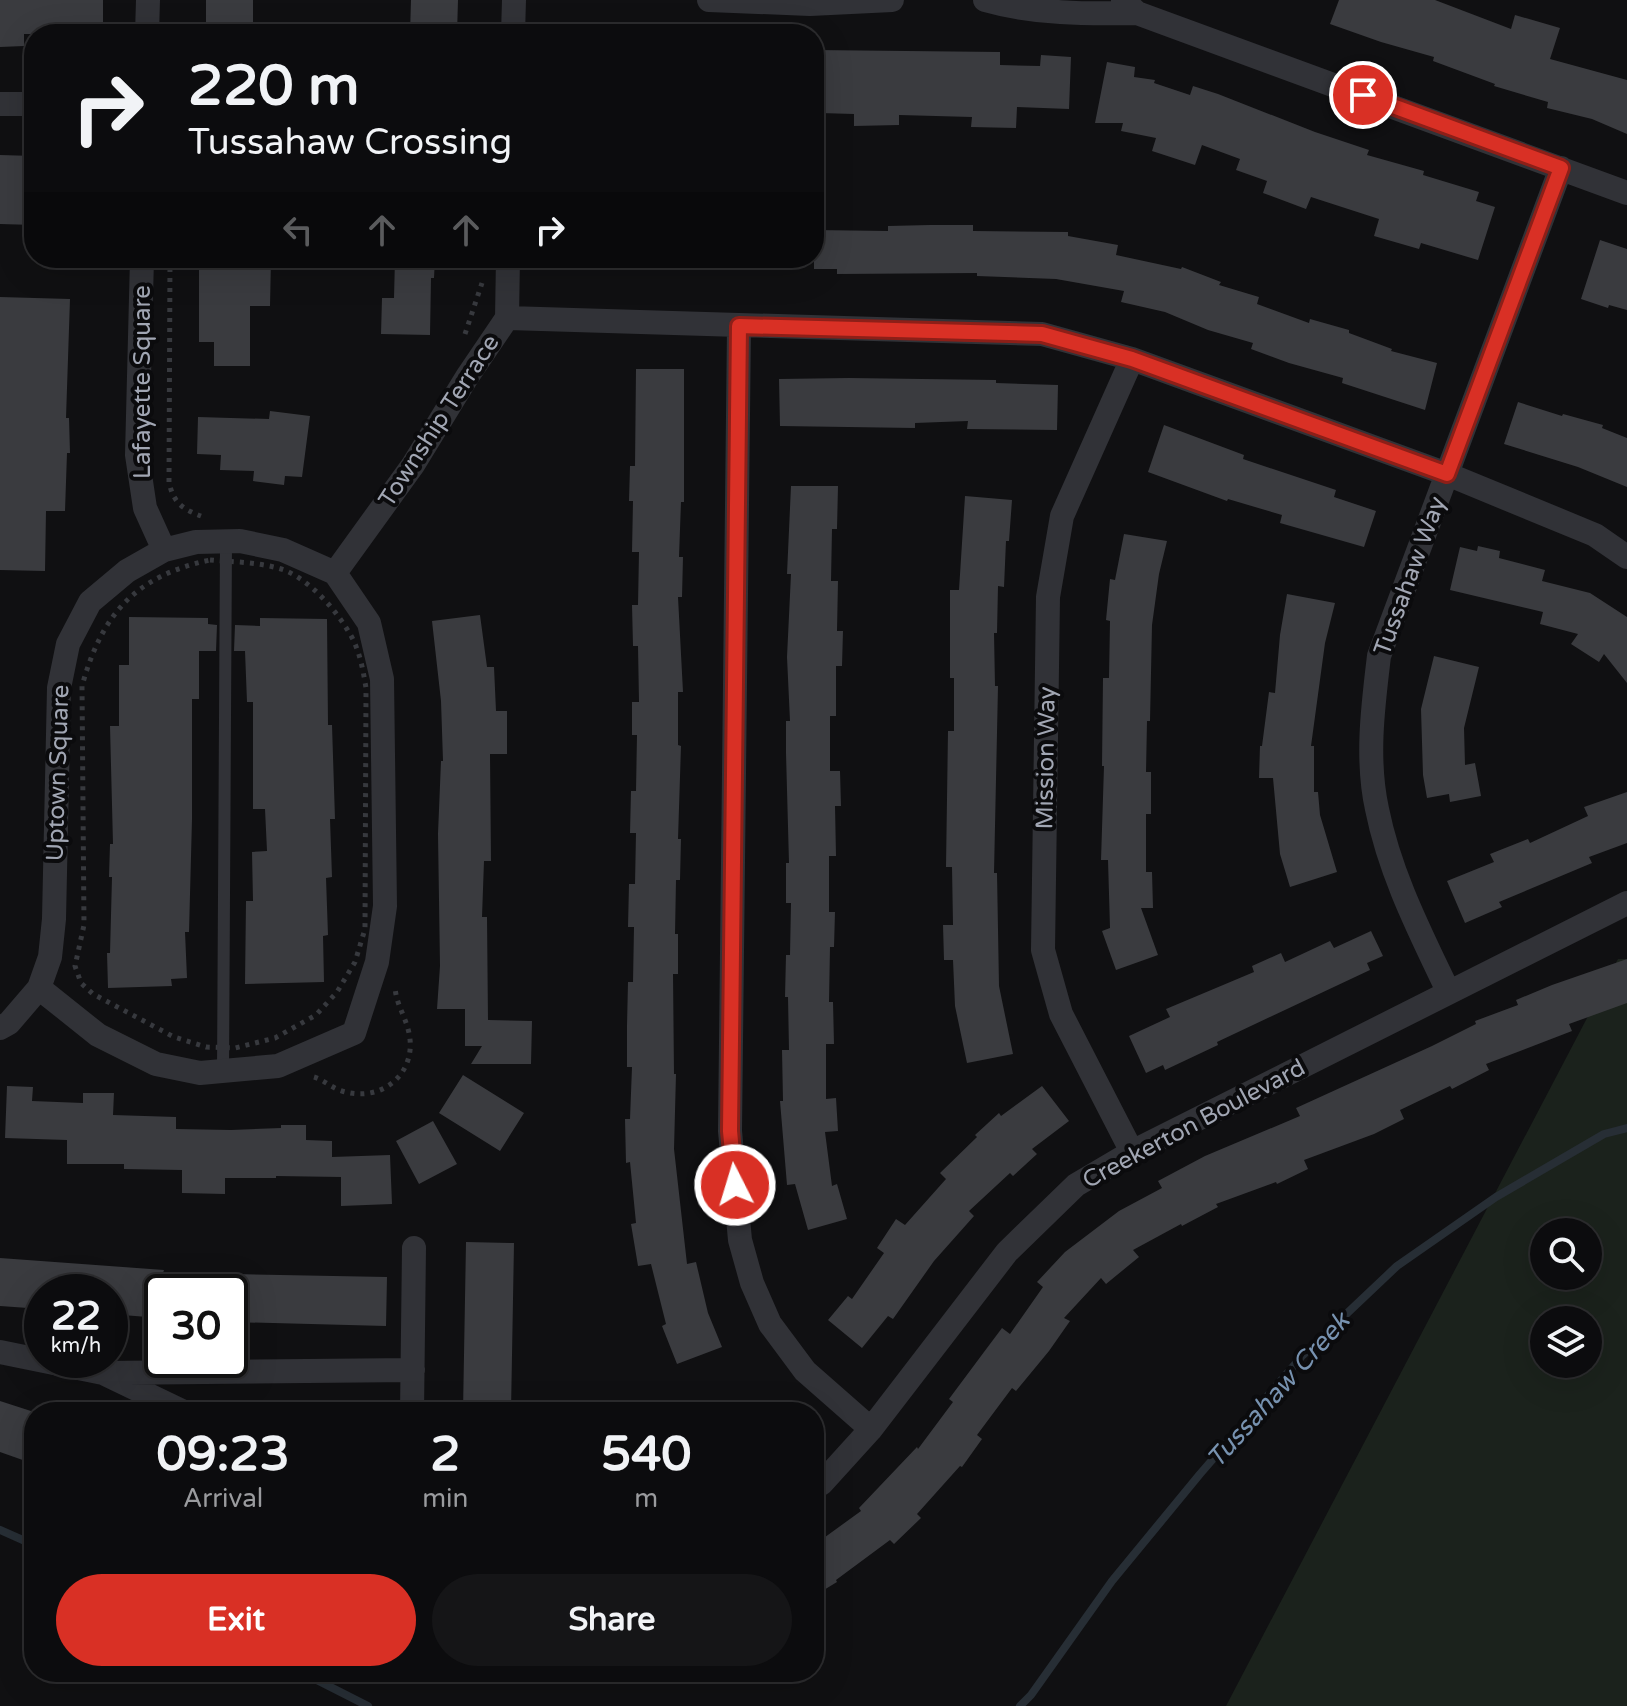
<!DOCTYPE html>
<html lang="en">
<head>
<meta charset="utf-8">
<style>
  body { margin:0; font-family:"Varela Round",sans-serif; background:#151517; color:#f1f3f6; height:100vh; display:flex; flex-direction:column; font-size:30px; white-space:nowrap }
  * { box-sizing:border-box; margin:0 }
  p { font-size:26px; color:#9a9b9e }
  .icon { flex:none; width:44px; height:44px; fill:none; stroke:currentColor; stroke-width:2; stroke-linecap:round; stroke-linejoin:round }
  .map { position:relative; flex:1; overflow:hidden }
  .drawer { position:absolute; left:24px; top:1402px; width:800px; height:280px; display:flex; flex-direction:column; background:#0c0c0e; border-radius:32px; box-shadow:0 8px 32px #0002,0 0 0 2px #2c2c2e }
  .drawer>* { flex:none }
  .guide { position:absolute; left:24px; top:24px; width:800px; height:244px; border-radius:32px; box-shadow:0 8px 32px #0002,0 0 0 2px #2c2c2e; background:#0c0c0e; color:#f1f3f6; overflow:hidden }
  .tools { position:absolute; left:1530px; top:1218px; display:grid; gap:16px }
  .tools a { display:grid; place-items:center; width:72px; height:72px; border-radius:50%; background:#0c0c0e; box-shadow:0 8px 32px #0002,0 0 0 2px #2c2c2e; font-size:40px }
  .speed { position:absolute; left:24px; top:1274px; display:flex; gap:16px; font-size:40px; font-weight:700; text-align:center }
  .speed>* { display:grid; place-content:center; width:104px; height:104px; border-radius:50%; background:#0c0c0e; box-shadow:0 8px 32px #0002,0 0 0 2px #2c2c2e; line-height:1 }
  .speed small { font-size:20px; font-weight:400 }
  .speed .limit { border:4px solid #111; border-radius:12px; background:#fff; color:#111 }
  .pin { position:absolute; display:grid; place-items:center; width:68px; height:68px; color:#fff; margin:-34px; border:4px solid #fff; border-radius:50%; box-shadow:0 2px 8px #0007 }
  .me { position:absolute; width:88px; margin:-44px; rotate:355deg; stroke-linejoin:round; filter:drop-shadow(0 0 6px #0008) }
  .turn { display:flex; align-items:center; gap:28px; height:168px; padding:0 32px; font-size:36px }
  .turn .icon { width:104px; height:104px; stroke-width:2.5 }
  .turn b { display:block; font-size:56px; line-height:68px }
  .lanes { display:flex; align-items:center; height:76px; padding:0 32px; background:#0003; justify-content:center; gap:40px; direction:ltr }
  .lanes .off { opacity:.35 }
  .eta { display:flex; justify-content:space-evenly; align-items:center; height:136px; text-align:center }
  .eta b { font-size:48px; font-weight:700; line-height:56px }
  .cta { display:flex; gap:16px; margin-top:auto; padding:16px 32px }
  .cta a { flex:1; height:92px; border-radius:48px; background:#d93025; color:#fff; font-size:32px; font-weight:700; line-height:92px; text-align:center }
  .cta a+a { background:#151517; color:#f1f3f6 }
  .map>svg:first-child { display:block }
</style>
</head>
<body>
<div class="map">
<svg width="1627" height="1706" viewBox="0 0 1627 1706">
  <rect width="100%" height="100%" fill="#101012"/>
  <!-- green -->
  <path fill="#1b221c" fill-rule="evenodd" d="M 1618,959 L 1627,959 L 1627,1706 L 1226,1706 ZM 1544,1232 L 1588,1232 L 1588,1276 L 1544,1276 ZM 1544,1320 L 1588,1320 L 1588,1364 L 1544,1364 Z"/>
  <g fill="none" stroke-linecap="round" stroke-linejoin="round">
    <!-- stream -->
    <path stroke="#272e35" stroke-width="8" d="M 0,1530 L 34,1545
      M 301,1672 L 368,1706
      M 1020,1706 L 1031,1695 L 1112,1581 L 1200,1474 L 1303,1355 L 1397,1266 L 1496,1197 L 1604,1134 L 1627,1128"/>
  </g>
  <!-- building -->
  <path fill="#3a3b3f" d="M 0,0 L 103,0 L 103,34 L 24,34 L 24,46 L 0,47 Z
    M 206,0 L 253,0 L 253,34 L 206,34 Z
    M 411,0 L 458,0 L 457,34 L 410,34 Z
    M 1339,0 L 1435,0 L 1511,29 L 1515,15 L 1560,28 L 1550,59 L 1627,80 L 1627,134 L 1592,119 L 1547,108 L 1548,102 L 1494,86 L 1495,84 L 1433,61 L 1434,57 L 1381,42 L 1330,24 Z
    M 814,50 L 1000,52 L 1000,65 L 1040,66 L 1041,55 L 1071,57 L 1069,109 L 1017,107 L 1016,128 L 971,127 L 972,117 L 899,115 L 899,125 L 854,126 L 854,114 L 819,113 L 819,105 L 814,105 Z
    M 1107,62 L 1135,67 L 1134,77 L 1155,80 L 1154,83 L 1190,95 L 1193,86 L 1218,94 L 1315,132 L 1369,150 L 1367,155 L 1424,171 L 1423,175 L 1479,192 L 1476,201 L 1495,207 L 1478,260 L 1421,243 L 1419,249 L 1374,236 L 1379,219 L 1311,197 L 1306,209 L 1263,193 L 1267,181 L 1236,170 L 1240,159 L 1202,145 L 1195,165 L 1152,151 L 1156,138 L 1121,131 L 1123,123 L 1095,123 Z
    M 0,155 L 34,156 L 34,225 L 0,224 Z
    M 930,225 L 973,225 L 973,231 L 1068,232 L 1068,236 L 1118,245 L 1116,255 L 1181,269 L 1182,267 L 1221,282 L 1219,285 L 1259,297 L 1257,304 L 1309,323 L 1310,319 L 1349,330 L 1349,333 L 1392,349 L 1391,351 L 1437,363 L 1425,410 L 1342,383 L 1343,378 L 1289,363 L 1251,349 L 1253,343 L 1208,330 L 1165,312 L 1121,302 L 1124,291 L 1056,279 L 977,276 L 977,273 L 837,274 L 837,269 L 814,269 L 814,230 L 888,231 L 888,226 Z
    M 1600,240 L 1627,249 L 1627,310 L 1609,305 L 1608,308 L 1581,299 Z
    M 199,258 L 271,259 L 270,306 L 250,306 L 250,366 L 214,366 L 214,342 L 199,342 Z
    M 395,258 L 435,258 L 434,278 L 431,278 L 430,335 L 381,334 L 382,298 L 394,298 Z
    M 0,297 L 70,299 L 66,418 L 69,418 L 70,453 L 67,453 L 65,511 L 46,511 L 45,571 L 0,570 Z
    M 636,369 L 684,369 L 684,502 L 681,502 L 679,557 L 683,557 L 682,597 L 678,597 L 683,692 L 678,692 L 678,745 L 681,746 L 678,839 L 681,839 L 680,880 L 676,880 L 675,934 L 678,934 L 678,974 L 673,974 L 674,1074 L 676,1074 L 674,1149 L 687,1264 L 696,1262 L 708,1313 L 722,1347 L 677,1364 L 662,1326 L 666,1324 L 651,1264 L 638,1266 L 631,1224 L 636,1223 L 630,1162 L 626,1163 L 625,1119 L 630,1119 L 632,1067 L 627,1067 L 627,1026 L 628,982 L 633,982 L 634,927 L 628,927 L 629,884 L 635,884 L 636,833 L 630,833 L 631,791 L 636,791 L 637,735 L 632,735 L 632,702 L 639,702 L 638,646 L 633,646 L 632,605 L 638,605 L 639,552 L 632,552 L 633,501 L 629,501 L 630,466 L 635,466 Z
    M 849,378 L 996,380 L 996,383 L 1058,385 L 1057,430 L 967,429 L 968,421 L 915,423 L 915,428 L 780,426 L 779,379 Z
    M 1518,402 L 1562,416 L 1563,414 L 1603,425 L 1602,428 L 1627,438 L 1627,487 L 1578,467 L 1504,444 Z
    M 270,411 L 310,416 L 302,477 L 285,476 L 284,485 L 253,481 L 254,471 L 220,470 L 221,455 L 197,454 L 198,417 L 269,419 Z
    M 1164,425 L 1244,455 L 1243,459 L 1336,490 L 1334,497 L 1376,511 L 1364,547 L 1280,523 L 1282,515 L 1228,499 L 1227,501 L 1148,472 Z
    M 791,486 L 838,486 L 837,529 L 832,529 L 831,581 L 838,581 L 837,631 L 843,631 L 842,666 L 836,666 L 836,716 L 830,716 L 830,771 L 840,771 L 841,806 L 835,806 L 836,856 L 829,856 L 829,912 L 835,912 L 834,947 L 830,947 L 829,1002 L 833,1002 L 834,1044 L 826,1044 L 826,1099 L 836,1098 L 838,1131 L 825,1132 L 832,1186 L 837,1184 L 847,1219 L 808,1230 L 795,1184 L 787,1185 L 780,1101 L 783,1101 L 782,1050 L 789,1050 L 788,997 L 785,997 L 786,955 L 790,955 L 791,903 L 786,903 L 786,863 L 789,863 L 786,753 L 786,721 L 790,721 L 787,657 L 791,574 L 787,574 Z
    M 965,496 L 1012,500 L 1009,541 L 1006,541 L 1004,587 L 998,586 L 997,633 L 994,633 L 995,686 L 998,686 L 994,873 L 997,873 L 999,986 L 1013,1054 L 967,1063 L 955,1006 L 953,960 L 944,960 L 943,925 L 953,925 L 952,867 L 946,867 L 948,731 L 954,731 L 954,678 L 950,678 L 950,590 L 959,590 Z
    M 1124,534 L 1167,541 L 1159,574 L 1152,625 L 1150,721 L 1147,721 L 1146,772 L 1151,772 L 1151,814 L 1146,814 L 1146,872 L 1152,872 L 1153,908 L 1141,908 L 1158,955 L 1116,970 L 1102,931 L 1110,928 L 1108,860 L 1101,860 L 1104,766 L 1102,766 L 1103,678 L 1109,678 L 1110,621 L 1106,620 L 1110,579 L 1115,580 Z
    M 1478,546 L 1500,551 L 1499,558 L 1545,570 L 1542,581 L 1590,593 L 1627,617 L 1627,683 L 1604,654 L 1599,662 L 1571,644 L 1578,634 L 1540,624 L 1543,612 L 1450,590 L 1460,547 L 1477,551 Z
    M 1287,594 L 1335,603 L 1325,643 L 1311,746 L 1314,746 L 1314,792 L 1318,792 L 1320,815 L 1337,872 L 1290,887 L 1280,854 L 1273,778 L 1259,778 L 1260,746 L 1262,746 L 1269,692 L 1275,693 L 1280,635 Z
    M 480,615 L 487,667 L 494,667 L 496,711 L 507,711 L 507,754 L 490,754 L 491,861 L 484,861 L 482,917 L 487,917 L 488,1020 L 532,1021 L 531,1064 L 471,1064 L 482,1046 L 465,1046 L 465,1009 L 437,1009 L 440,966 L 438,834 L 441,761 L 443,761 L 441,701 L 432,621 Z
    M 129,617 L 208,618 L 208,624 L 217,625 L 216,651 L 199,651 L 199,699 L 192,699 L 192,819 L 189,932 L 185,932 L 187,978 L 171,979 L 172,986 L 108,988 L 107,953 L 110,953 L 112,877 L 109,877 L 110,844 L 113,844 L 110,726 L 119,726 L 119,665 L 129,665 Z
    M 260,618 L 327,619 L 328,725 L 332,725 L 335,819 L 330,819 L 332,877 L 326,878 L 328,935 L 323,936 L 324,982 L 245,984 L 246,901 L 253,901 L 252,852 L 267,851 L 265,809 L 253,809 L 253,702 L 247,702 L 245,651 L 234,651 L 235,625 L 260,626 Z
    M 1434,656 L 1479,667 L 1464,728 L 1465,765 L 1475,763 L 1481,796 L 1450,802 L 1449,794 L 1427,798 L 1423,775 L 1421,709 Z
    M 1627,792 L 1627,843 L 1589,857 L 1592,863 L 1499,902 L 1502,907 L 1465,923 L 1447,881 L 1494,862 L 1490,854 L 1528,839 L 1530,843 L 1588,816 L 1584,807 Z
    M 1371,931 L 1383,956 L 1367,963 L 1370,970 L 1217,1042 L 1218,1045 L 1165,1070 L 1163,1065 L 1146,1073 L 1129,1036 L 1170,1017 L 1166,1009 L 1254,972 L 1252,966 L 1281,953 L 1285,962 L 1330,941 L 1334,948 Z
    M 1627,959 L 1627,1003 L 1569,1024 L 1572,1031 L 1486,1064 L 1489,1070 L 1452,1089 L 1450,1086 L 1400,1110 L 1404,1119 L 1374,1134 L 1304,1160 L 1308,1169 L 1277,1184 L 1276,1182 L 1216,1204 L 1218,1207 L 1182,1226 L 1181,1224 L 1133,1250 L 1139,1257 L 1106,1284 L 1101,1278 L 1064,1318 L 1070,1321 L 1049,1351 L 1016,1391 L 1012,1388 L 977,1435 L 982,1439 L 962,1467 L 960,1466 L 917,1514 L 921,1518 L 894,1544 L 890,1540 L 836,1580 L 837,1582 L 814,1596 L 814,1544 L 817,1549 L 825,1545 L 821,1540 L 861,1511 L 859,1508 L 917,1447 L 918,1449 L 953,1402 L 949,1399 L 984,1352 L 1002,1328 L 1010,1334 L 1043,1287 L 1037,1282 L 1065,1252 L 1119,1211 L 1162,1188 L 1158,1181 L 1205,1156 L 1300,1116 L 1296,1108 L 1432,1046 L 1476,1024 L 1475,1021 L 1518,1005 L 1516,1000 L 1552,985 Z
    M 463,1075 L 524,1113 L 500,1151 L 439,1113 Z
    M 7,1086 L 33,1087 L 32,1101 L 83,1103 L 83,1093 L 114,1093 L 113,1115 L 176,1117 L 176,1129 L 231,1130 L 281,1128 L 281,1125 L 306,1125 L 306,1140 L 332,1141 L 332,1157 L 390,1155 L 392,1204 L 341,1206 L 341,1177 L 276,1176 L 276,1178 L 225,1178 L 225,1194 L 182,1193 L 182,1170 L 124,1169 L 124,1164 L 67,1164 L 67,1140 L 5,1138 Z
    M 1042,1086 L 1069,1121 L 1032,1149 L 1037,1154 L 1013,1176 L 1010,1173 L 969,1211 L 974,1216 L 934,1261 L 893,1319 L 888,1316 L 862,1348 L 828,1320 L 848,1296 L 852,1299 L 884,1253 L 877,1248 L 896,1219 L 905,1225 L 946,1179 L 940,1173 L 977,1137 L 975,1135 L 999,1113 L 1001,1116 Z
    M 433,1121 L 457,1164 L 419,1184 L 396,1141 Z
    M 466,1242 L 514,1243 L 511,1412 L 463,1412 Z
    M 0,1258 L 164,1270 L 163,1273 L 221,1274 L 221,1292 L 162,1292 L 160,1318 L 110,1314 L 110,1292 L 42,1292 L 42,1309 L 0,1306 Z
    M 230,1274 L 387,1277 L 386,1326 L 230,1322 Z
    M 0,1401 L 34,1412 L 34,1464 L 0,1452 Z"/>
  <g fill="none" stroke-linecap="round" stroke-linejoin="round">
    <!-- path -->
    <path stroke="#37393e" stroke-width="5" stroke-dasharray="4 6" stroke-linecap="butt" d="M 170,258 L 169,482 C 173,502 182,509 201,516
      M 465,334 L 482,283
      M 210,560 C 234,562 261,562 284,570 C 311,581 336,610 350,634 C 360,651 363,670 366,688 L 365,929 L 355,962 L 337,992 L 316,1015 L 275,1038 L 235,1048 L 206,1047 L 174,1037 L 93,994 L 81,983 L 75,966 L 84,925 L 82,686 C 102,614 135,576 210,560 Z
      M 314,1077 C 324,1080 332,1088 342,1091 C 383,1104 420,1071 408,1029 C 404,1014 396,1003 395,987"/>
    <!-- service -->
    <path stroke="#313237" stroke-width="12" d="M 223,1072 L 226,542"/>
    <!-- minor -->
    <path stroke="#313237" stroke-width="24" d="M 709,0 L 810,4 L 892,0
      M 985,0 C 1034,14 1087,14 1137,13
      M 1123,0 L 1137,13 L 1627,193
      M 147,34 L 148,0
      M 513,34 L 514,0
      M 0,104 L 34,104
      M 142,258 L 137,455 L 145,508 L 164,550
      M 507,318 L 1042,334 L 1132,359 L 1447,474 L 1595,535 L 1627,557
      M 739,326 L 730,1131 L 740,1240 L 752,1283 L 770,1324 L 805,1371 L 871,1429
      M 1132,359 L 1062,516 L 1048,597 L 1043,950 L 1061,1014 L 1132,1152
      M 240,541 L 283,550 L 335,573 L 369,623 L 382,679 L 385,906 L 377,962 L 354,1033 L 278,1066 L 200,1073 L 156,1064 L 98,1035 L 39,988 L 50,957 L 54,919 L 59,688 L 68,644 L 90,602 L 127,571 L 164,550 L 196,542 Z
      M 335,573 L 413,465 L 467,377 L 507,318 L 508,258
      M 1448,991 C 1420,932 1390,874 1377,809 C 1366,759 1373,706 1379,656 L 1561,168
      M 0,1028 L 9,1023 L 39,988
      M 0,1352 L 103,1373 L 184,1412
      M 103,1373 L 413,1370
      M 412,1412 L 414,1248
      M 814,1488 L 822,1483 L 871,1429 L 1007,1252 L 1076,1185 L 1132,1152 L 1627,903"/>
  </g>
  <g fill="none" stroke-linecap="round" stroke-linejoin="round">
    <!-- route casing -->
    <g stroke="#8d1f18" stroke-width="20">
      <path id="route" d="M 735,1185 L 730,1131 L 739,326 L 1042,334 L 1132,359 L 1447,474 L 1561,168 L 1363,95"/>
    </g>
    <!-- route -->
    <use href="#route" stroke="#d93025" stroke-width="14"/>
  </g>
  <g text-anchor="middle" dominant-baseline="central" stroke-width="8" stroke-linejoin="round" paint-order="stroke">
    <!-- street labels -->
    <g font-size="24" fill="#a1a6b3" stroke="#0b0b0d">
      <text transform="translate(142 382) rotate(-90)">Lafayette Square</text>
      <text transform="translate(439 421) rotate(-57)">Township Terrace</text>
      <text transform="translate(1410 576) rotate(-70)">Tussahaw Way</text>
      <text transform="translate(1046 758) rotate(-89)">Mission Way</text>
      <text transform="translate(58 773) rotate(-88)">Uptown Square</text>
      <text transform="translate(1194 1124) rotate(-28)">Creekerton Boulevard</text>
    </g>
    <!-- water labels -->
    <g font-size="26" font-style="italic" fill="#7792b0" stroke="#0b0b0d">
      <text transform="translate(1278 1390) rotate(-48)">Tussahaw Creek</text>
    </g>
  </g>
</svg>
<div class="tools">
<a><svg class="icon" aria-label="search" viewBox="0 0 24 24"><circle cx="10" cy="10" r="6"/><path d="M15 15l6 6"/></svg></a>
<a><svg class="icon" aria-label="layers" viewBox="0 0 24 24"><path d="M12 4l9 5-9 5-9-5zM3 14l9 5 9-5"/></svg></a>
</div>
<div class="speed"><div>22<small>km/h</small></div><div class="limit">30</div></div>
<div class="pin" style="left:1363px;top:95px;background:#d93025"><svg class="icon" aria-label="arrive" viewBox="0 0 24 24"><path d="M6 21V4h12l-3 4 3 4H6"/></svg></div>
<svg class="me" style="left:735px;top:1185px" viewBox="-20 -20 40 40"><circle r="17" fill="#d93025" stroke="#fff" stroke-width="3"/><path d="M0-11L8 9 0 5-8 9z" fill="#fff"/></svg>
<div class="guide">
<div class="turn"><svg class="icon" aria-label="right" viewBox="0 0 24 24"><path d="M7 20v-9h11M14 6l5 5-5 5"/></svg><div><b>220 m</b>Tussahaw Crossing</div></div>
<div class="lanes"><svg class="icon off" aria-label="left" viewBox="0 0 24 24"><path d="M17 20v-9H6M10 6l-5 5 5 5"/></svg><svg class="icon off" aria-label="ahead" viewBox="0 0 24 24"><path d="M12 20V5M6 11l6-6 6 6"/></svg><svg class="icon off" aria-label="ahead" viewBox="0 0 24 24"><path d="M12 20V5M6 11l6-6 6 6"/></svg><svg class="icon" aria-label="right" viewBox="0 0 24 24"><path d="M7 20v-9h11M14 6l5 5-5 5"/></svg></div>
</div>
<section class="drawer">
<div class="eta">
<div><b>09:23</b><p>Arrival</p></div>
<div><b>2</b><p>min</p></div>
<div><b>540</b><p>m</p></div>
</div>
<div class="cta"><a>Exit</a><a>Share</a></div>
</section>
</div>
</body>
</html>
